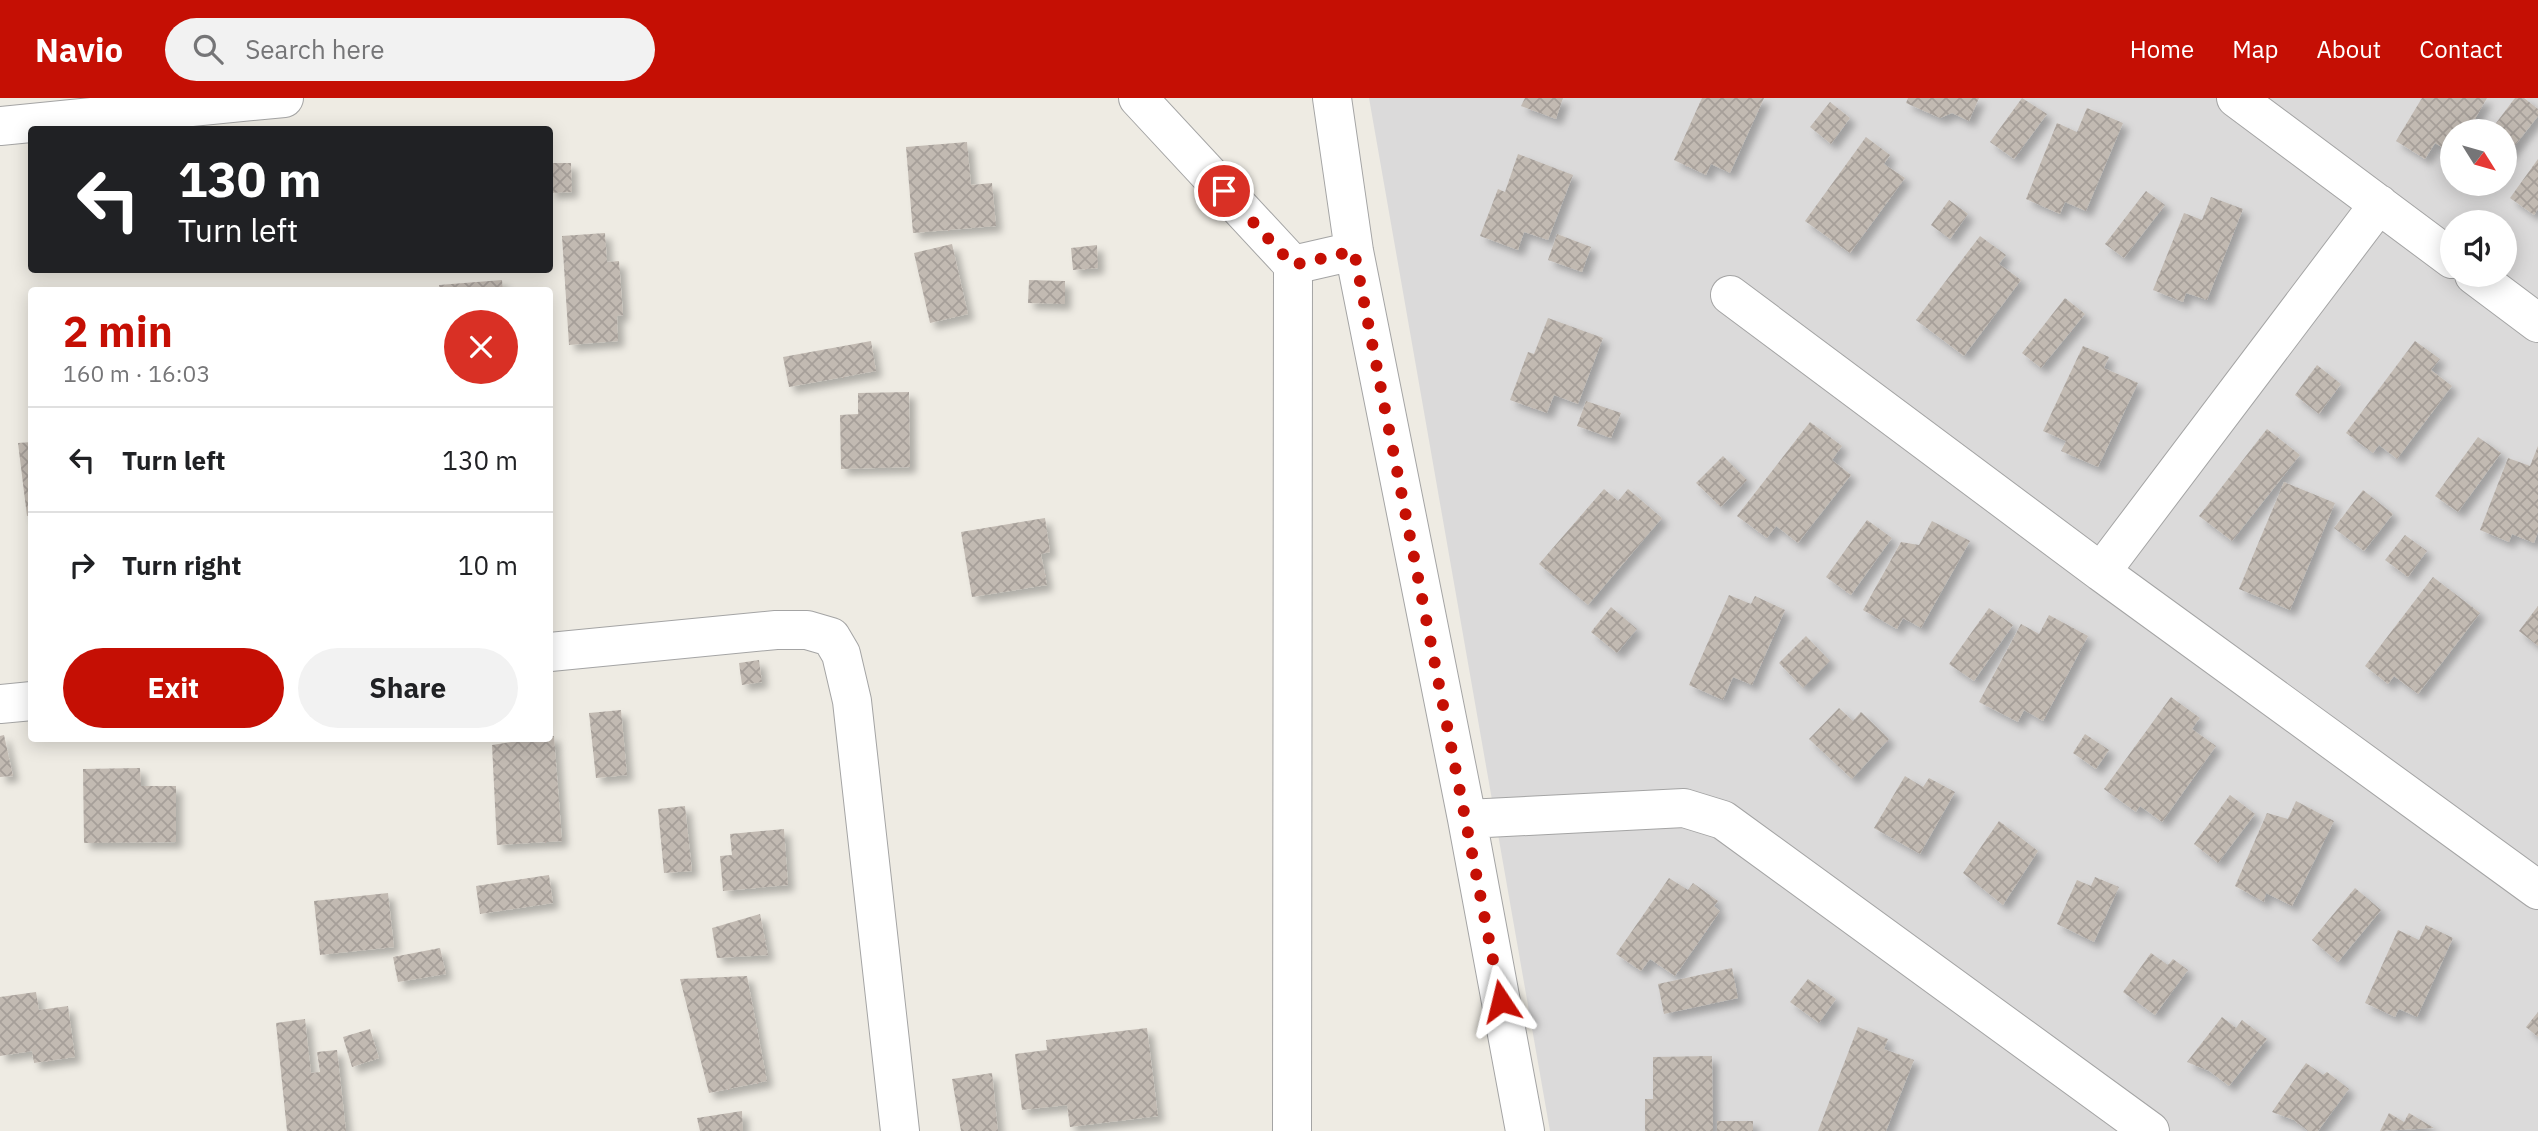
<!DOCTYPE html>
<html lang="en">
<head>
<meta charset="utf-8">
<style>
  body { margin:0; font-family:"IBM Plex Sans",sans-serif; background:#f2f2f2; color:#202124; height:100vh; display:flex; flex-direction:column; font-size:26px; white-space:nowrap }
  * { box-sizing:border-box; margin:0 }
  p { font-size:23px; color:#757577 }
  .icon { flex:none; width:38px; height:38px; fill:none; stroke:currentColor; stroke-width:2; stroke-linecap:round; stroke-linejoin:round }
  .map { position:relative; flex:1; overflow:hidden }
  .panel { position:absolute; left:28px; top:189px; width:525px; height:455px; display:flex; flex-direction:column; background:#fff; border-radius:7px; box-shadow:0 4px 18px #0003 }
  .panel>* { flex:none }
  .hud { position:absolute; left:28px; top:28px; width:525px; height:147px; border-radius:7px; box-shadow:0 4px 18px #0003; background:#202124; color:#fff; overflow:hidden }
  .needle { width:46px; rotate:127deg }
  .fabs { position:absolute; left:2440px; top:21px; display:grid; gap:14px }
  .fabs a { display:grid; place-items:center; width:77px; height:77px; border-radius:50%; background:#fff; box-shadow:0 4px 18px #0003; font-size:35px }
  .pin { position:absolute; display:grid; place-items:center; width:60px; height:60px; color:#fff; margin:-30px; border:4px solid #fff; border-radius:50%; box-shadow:0 2px 7px #0007 }
  .me { position:absolute; width:77px; margin:-38px; rotate:350deg; stroke-linejoin:round; filter:drop-shadow(0 0 5px #0008) }
  .turn { display:flex; align-items:center; gap:24px; height:147px; padding:0 35px; font-size:32px }
  .turn .icon { width:91px; height:91px; stroke-width:2.5 }
  .turn b { display:block; font-size:49px; line-height:60px }
  .round { display:grid; place-items:center; flex:none; width:74px; height:74px; border-radius:37px; background:#f2f2f2 }
  .head { display:flex; align-items:center; justify-content:space-between; height:119px; padding:0 35px }
  h1 { font-size:42px; font-weight:800; line-height:52px; color:#c50f04 }
  .action { display:flex; gap:14px; margin-top:auto; padding:14px 35px }
  .action a { flex:1; height:80px; border-radius:42px; background:#c50f04; color:#fff; font-size:28px; font-weight:800; line-height:80px; text-align:center }
  .action a+a { background:#f2f2f2; color:#202124 }
  ul { padding:0; list-style:none }
  li { display:flex; align-items:center; gap:21px; height:105px; padding:0 35px; border-top:2px solid #e0e0e0 }
  li div { flex:1 }
  li b { display:block; font-size:26px }
  li em { font-style:normal }
  header { display:flex; align-items:center; gap:42px; box-sizing:border-box; height:98px; padding:0 35px; background:#c50f04; color:#fff }
  header strong { font-size:33px }
  nav { display:flex; gap:38px; margin-inline-start:auto; font-size:24px }
  .search { width:490px; height:63px; background:#f2f2f2; display:flex; align-items:center; gap:18px; box-sizing:border-box; padding:0 24px; border-radius:38px; color:#757577; font-size:26px }
  .map>svg:first-child { display:block }
</style>
</head>
<body>
<header>
<strong>Navio</strong>
<div class="search"><svg class="icon" aria-label="search" viewBox="0 0 24 24"><circle cx="10" cy="10" r="6"/><path d="M15 15l6 6"/></svg>Search here</div>
<nav><a>Home</a><a>Map</a><a>About</a><a>Contact</a></nav>
</header>
<div class="map">
<svg width="2538" height="1033" viewBox="0 0 2538 1033">
  <defs>
    <pattern id="building-cross-hatch" width="8" height="8" patternUnits="userSpaceOnUse" patternTransform="scale(1.75)"><rect width="8" height="8" fill="#c2bab2"/><path d="M0 0l8 8M0 8l8-8" fill="none" stroke="#a69f99"/></pattern>
    <filter id="shadow"><feDropShadow dx="6" dy="6" stdDeviation="3.5" flood-color="#0004"/></filter>
  </defs>
  <rect width="100%" height="100%" fill="#eeebe3"/>
  <!-- residential -->
  <path fill="#dbdada" fill-rule="evenodd" d="M 1369,0 L 2538,0 L 2538,1033 L 1550,1033 ZM 2452,33 L 2504,33 L 2504,86 L 2452,86 ZM 2452,124 L 2504,124 L 2504,177 L 2452,177 Z"/>
  <!-- building -->
  <path fill="url(#building-cross-hatch)" filter="url(#shadow)" d="M 1525,0 L 1563,0 L 1556,21 L 1521,8 Z
    M 1702,0 L 1764,0 L 1730,75 L 1711,66 L 1706,77 L 1674,62 Z
    M 1908,0 L 1979,0 L 1969,23 L 1952,15 L 1940,20 L 1906,5 Z
    M 2022,0 L 2047,16 L 2014,61 L 1990,44 Z
    M 2422,0 L 2487,0 L 2468,33 L 2452,33 L 2452,55 L 2435,45 L 2425,61 L 2396,43 Z
    M 2515,0 L 2524,0 L 2538,11 L 2538,18 L 2506,59 L 2504,33 L 2490,33 Z
    M 1830,4 L 1850,20 L 1831,46 L 1810,29 Z
    M 2087,10 L 2123,25 L 2086,113 L 2065,104 L 2060,116 L 2026,101 L 2057,25 L 2077,34 Z
    M 1866,39 L 1890,57 L 1884,66 L 1905,80 L 1850,155 L 1805,123 Z
    M 967,44 L 971,87 L 992,85 L 996,128 L 913,135 L 906,49 Z
    M 1518,56 L 1573,77 L 1548,142 L 1524,134 L 1518,152 L 1480,138 L 1498,91 L 1505,94 Z
    M 2538,61 L 2538,111 L 2534,117 L 2510,100 Z
    M 550,65 L 571,65 L 572,94 L 550,95 Z
    M 2146,93 L 2165,107 L 2124,160 L 2105,146 Z
    M 2211,99 L 2243,111 L 2207,202 L 2186,195 L 2183,204 L 2153,192 L 2184,115 L 2202,122 Z
    M 1949,102 L 1968,116 L 1950,141 L 1931,127 Z
    M 605,135 L 607,164 L 619,163 L 623,217 L 617,218 L 618,243 L 569,247 L 562,138 Z
    M 1557,136 L 1591,149 L 1582,174 L 1548,162 Z
    M 1980,138 L 2006,157 L 1999,166 L 2021,182 L 1964,258 L 1916,222 Z
    M 952,146 L 968,216 L 930,225 L 914,155 Z
    M 1097,147 L 1098,170 L 1073,172 L 1071,150 Z
    M 502,182 L 503,192 L 440,192 L 439,187 Z
    M 1029,182 L 1065,183 L 1065,206 L 1028,205 Z
    M 2065,200 L 2085,216 L 2041,270 L 2022,255 Z
    M 1548,220 L 1603,240 L 1578,306 L 1554,297 L 1547,315 L 1510,302 L 1528,254 L 1534,256 Z
    M 871,243 L 876,273 L 789,289 L 783,259 Z
    M 2415,243 L 2440,261 L 2431,272 L 2452,288 L 2397,361 L 2379,347 L 2373,355 L 2346,335 Z
    M 2083,248 L 2109,259 L 2104,270 L 2138,285 L 2098,369 L 2061,353 L 2066,343 L 2043,333 Z
    M 2317,267 L 2341,286 L 2319,316 L 2295,297 Z
    M 909,294 L 910,369 L 841,371 L 840,317 L 858,316 L 858,295 Z
    M 1586,303 L 1621,315 L 1611,340 L 1577,328 Z
    M 1810,324 L 1842,348 L 1832,362 L 1851,377 L 1798,445 L 1776,428 L 1767,440 L 1737,418 Z
    M 2267,331 L 2300,357 L 2232,443 L 2199,418 Z
    M 2478,339 L 2501,355 L 2458,414 L 2435,398 Z
    M 32,344 L 32,417 L 27,418 L 18,345 Z
    M 2538,348 L 2538,434 L 2534,445 L 2512,436 L 2509,444 L 2480,432 L 2508,360 L 2530,368 Z
    M 1723,358 L 1747,382 L 1721,409 L 1696,385 Z
    M 2284,384 L 2335,405 L 2290,512 L 2239,491 Z
    M 1604,391 L 1618,403 L 1628,391 L 1662,420 L 1588,507 L 1539,466 Z
    M 2363,392 L 2393,416 L 2364,453 L 2334,430 Z
    M 1045,420 L 1050,454 L 1041,456 L 1047,487 L 972,499 L 961,434 Z
    M 1867,422 L 1892,440 L 1851,497 L 1826,479 Z
    M 1932,423 L 1970,443 L 1921,530 L 1903,520 L 1897,531 L 1863,512 L 1901,444 L 1919,447 Z
    M 2405,437 L 2427,453 L 2408,479 L 2385,462 Z
    M 2433,479 L 2480,515 L 2418,596 L 2394,578 L 2388,586 L 2365,568 Z
    M 1729,497 L 1751,506 L 1755,498 L 1785,512 L 1752,587 L 1733,579 L 1723,602 L 1689,587 Z
    M 2538,508 L 2538,548 L 2519,533 Z
    M 1611,509 L 1637,531 L 1617,555 L 1591,534 Z
    M 1989,510 L 2013,527 L 1974,583 L 1949,566 Z
    M 2049,517 L 2088,538 L 2043,623 L 2024,612 L 2018,624 L 1979,604 L 2021,526 L 2039,536 Z
    M 1806,538 L 1830,563 L 1803,590 L 1779,565 Z
    M 759,562 L 762,584 L 742,587 L 739,565 Z
    M 2171,599 L 2200,620 L 2192,631 L 2216,648 L 2162,724 L 2140,708 L 2136,714 L 2104,691 Z
    M 1839,610 L 1853,623 L 1861,614 L 1889,641 L 1852,681 L 1809,641 Z
    M 621,612 L 627,677 L 596,680 L 589,615 Z
    M 2085,636 L 2109,652 L 2096,671 L 2073,655 Z
    M 4,637 L 13,678 L 0,679 L 0,638 Z
    M 550,638 L 554,638 L 562,743 L 497,747 L 492,647 Z
    M 140,670 L 141,688 L 176,688 L 176,744 L 84,745 L 83,671 Z
    M 1905,678 L 1923,689 L 1929,680 L 1955,694 L 1920,756 L 1874,730 Z
    M 2230,697 L 2255,716 L 2218,765 L 2194,746 Z
    M 2296,703 L 2334,723 L 2292,808 L 2266,795 L 2264,804 L 2235,788 L 2267,715 L 2288,721 Z
    M 685,708 L 692,773 L 664,775 L 658,711 Z
    M 1999,723 L 2038,753 L 2003,807 L 1963,775 Z
    M 784,731 L 788,787 L 723,793 L 720,758 L 732,757 L 730,736 Z
    M 549,777 L 553,805 L 480,816 L 476,788 Z
    M 2095,779 L 2119,789 L 2094,844 L 2057,826 L 2077,782 L 2091,788 Z
    M 1669,780 L 1688,792 L 1693,785 L 1718,803 L 1714,808 L 1720,813 L 1675,878 L 1650,861 L 1641,873 L 1616,856 Z
    M 2355,790 L 2381,812 L 2338,864 L 2312,842 Z
    M 388,795 L 394,849 L 320,857 L 314,803 Z
    M 760,816 L 768,857 L 717,860 L 712,830 Z
    M 2426,827 L 2453,840 L 2417,919 L 2399,911 L 2395,919 L 2365,905 L 2398,832 L 2419,842 Z
    M 440,850 L 446,876 L 398,884 L 393,859 Z
    M 2151,855 L 2168,867 L 2173,861 L 2188,872 L 2155,917 L 2123,894 Z
    M 1732,870 L 1738,900 L 1664,916 L 1658,886 Z
    M 747,878 L 767,983 L 709,995 L 680,881 Z
    M 1808,881 L 1836,901 L 1819,925 L 1790,904 Z
    M 36,894 L 39,912 L 68,908 L 75,959 L 34,965 L 32,953 L 0,958 L 0,899 Z
    M 2538,914 L 2538,939 L 2526,929 Z
    M 2222,919 L 2236,930 L 2242,922 L 2267,941 L 2229,988 L 2209,973 L 2187,964 Z
    M 305,921 L 311,975 L 320,974 L 317,954 L 337,952 L 346,1033 L 287,1033 L 276,925 Z
    M 1858,929 L 1888,941 L 1884,951 L 1914,962 L 1886,1033 L 1818,1033 Z
    M 1147,930 L 1158,1018 L 1070,1029 L 1067,1007 L 1022,1012 L 1015,956 L 1047,952 L 1046,942 Z
    M 370,931 L 379,960 L 352,969 L 343,939 Z
    M 1712,958 L 1713,1033 L 1645,1033 L 1645,1001 L 1653,1001 L 1653,959 Z
    M 2306,965 L 2323,977 L 2327,974 L 2349,991 L 2318,1033 L 2308,1033 L 2294,1022 L 2272,1014 Z
    M 992,975 L 998,1033 L 961,1033 L 952,981 Z
    M 742,1013 L 743,1033 L 700,1033 L 697,1020 Z
    M 2389,1015 L 2404,1024 L 2409,1015 L 2434,1030 L 2380,1033 Z
    M 1717,1023 L 1753,1023 L 1753,1033 L 1717,1033 Z"/>
  <g fill="none" stroke-linecap="round" stroke-linejoin="round">
    <!-- street casing -->
    <g stroke="#a4a4a4" stroke-width="40">
      <path id="street" d="M 1138,0 L 1293,167 L 1292,1033
        M 1332,0 L 1354,153 L 1467,721 L 1525,1033
        M 2236,0 L 2452,161
        M 0,28 L 284,0
        M 2379,106 L 2101,474 L 2538,792
        M 1293,167 L 1354,153
        M 2474,177 L 2538,225
        M 1730,197 L 2101,474
        M 550,554 L 776,532 L 807,532 L 831,539 L 841,556 L 852,603 L 900,1033
        M 0,606 L 32,603
        M 1467,721 L 1684,710 L 1723,722 L 2150,1033"/>
    </g>
    <!-- street -->
    <use href="#street" stroke="#fff" stroke-width="38"/>
  </g>
  <g fill="none" stroke-linecap="round" stroke-linejoin="round">
    <!-- route -->
    <path stroke="#c50f04" stroke-width="12" stroke-dasharray="0 21.6" d="M 1224,93 L 1293,167 L 1354,153 L 1501,903"/>
  </g>
</svg>
<div class="fabs">
<a><svg class="needle" viewBox="-14 -14 28 28"><path d="M0-13l5 13h-10z" fill="#e53935"/><path d="M0 13l5-13h-10z" fill="#757577"/></svg></a>
<a><svg class="icon" aria-label="sound" viewBox="0 0 24 24"><path d="M4 9h4l5-4v14l-5-4H4zM17 9q2 3 0 6"/></svg></a>
</div>
<div class="pin" style="left:1224px;top:93px;background:#d93025"><svg class="icon" aria-label="arrive" viewBox="0 0 24 24"><path d="M6 21V4h12l-3 4 3 4H6"/></svg></div>
<svg class="me" style="left:1501px;top:903px" viewBox="-20 -20 40 40"><path d="M0-17L14 15 0 8-14 15z" fill="#c50f04" stroke="#fff" stroke-width="4"/></svg>
<div class="hud">
<div class="turn"><svg class="icon" aria-label="left" viewBox="0 0 24 24"><path d="M17 20v-9H6M10 6l-5 5 5 5"/></svg><div><b>130 m</b>Turn left</div></div>
</div>
<section class="panel">
<div class="head"><div><h1>2 min</h1><p>160 m · 16:03</p></div><a class="round" style="background:#d93025;color:#fff"><svg class="icon" aria-label="close" viewBox="0 0 24 24"><path d="M6 6l12 12M18 6L6 18"/></svg></a></div>
<ul>
<li><svg class="icon" aria-label="left" viewBox="0 0 24 24"><path d="M17 20v-9H6M10 6l-5 5 5 5"/></svg><div><b>Turn left</b></div><em>130 m</em></li>
<li><svg class="icon" aria-label="right" viewBox="0 0 24 24"><path d="M7 20v-9h11M14 6l5 5-5 5"/></svg><div><b>Turn right</b></div><em>10 m</em></li>
</ul>
<div class="action"><a>Exit</a><a>Share</a></div>
</section>
</div>
</body>
</html>
